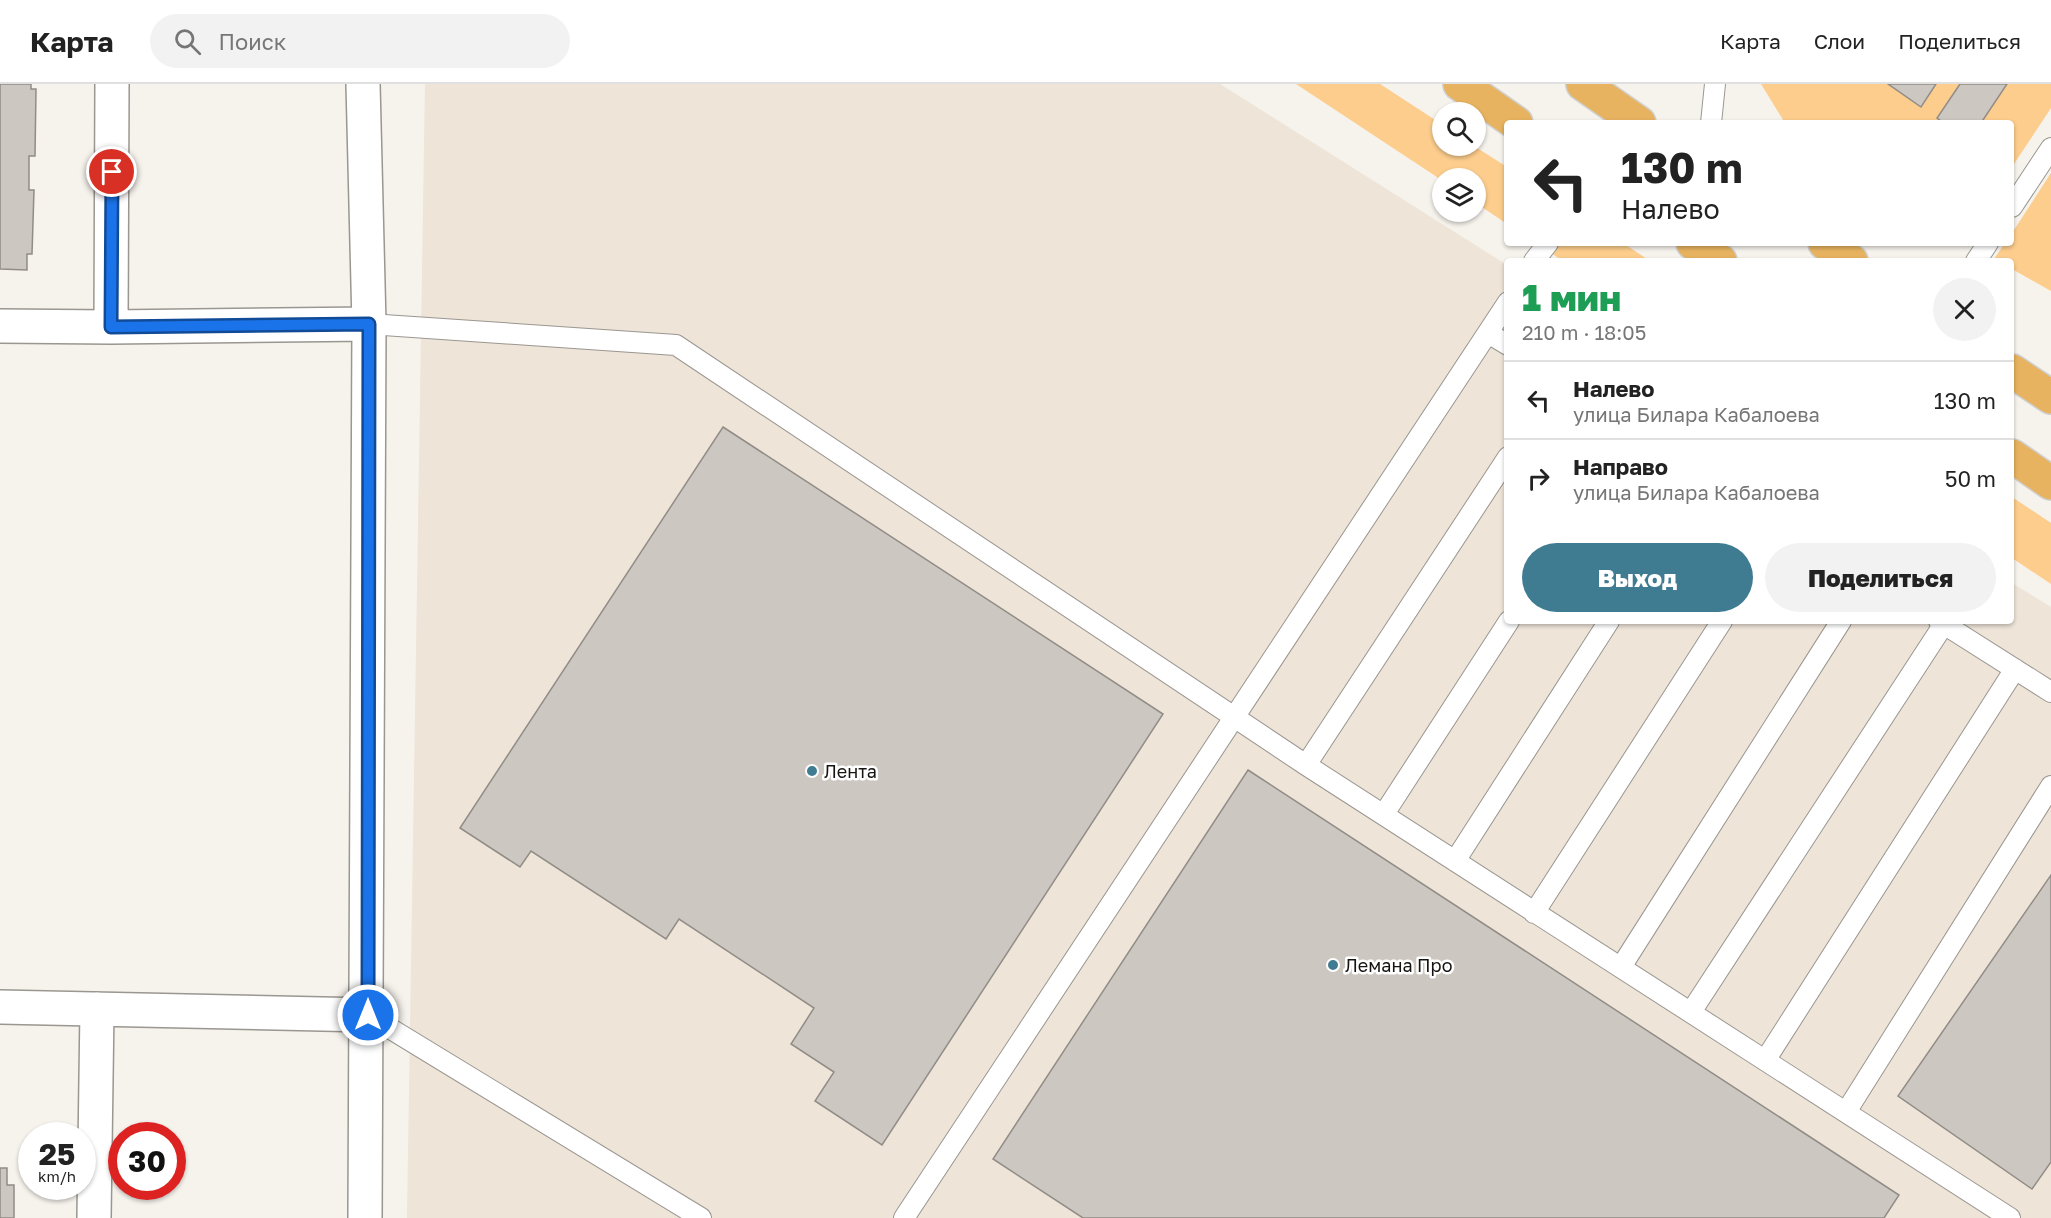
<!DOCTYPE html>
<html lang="ru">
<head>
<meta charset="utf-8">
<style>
  body { margin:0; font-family:"Golos Text",sans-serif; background:#f2f2f2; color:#222; height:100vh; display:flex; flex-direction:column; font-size:22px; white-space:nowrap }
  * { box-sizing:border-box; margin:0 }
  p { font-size:20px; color:#767676 }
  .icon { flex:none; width:33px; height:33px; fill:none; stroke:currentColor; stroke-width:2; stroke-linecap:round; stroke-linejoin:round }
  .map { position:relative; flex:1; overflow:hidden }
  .details { position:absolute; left:1504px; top:174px; width:510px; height:366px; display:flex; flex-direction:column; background:#fff; border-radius:6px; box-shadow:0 2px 4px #0004 }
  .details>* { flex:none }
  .banner { position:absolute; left:1504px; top:36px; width:510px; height:126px; border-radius:6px; box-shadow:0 2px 4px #0004; background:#fff; color:#222; overflow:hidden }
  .buttons { position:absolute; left:1432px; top:18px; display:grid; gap:12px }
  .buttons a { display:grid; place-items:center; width:54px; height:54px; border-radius:50%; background:#fff; box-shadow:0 2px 4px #0004; font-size:30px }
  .speed { position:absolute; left:18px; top:1038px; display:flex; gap:12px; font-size:30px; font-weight:700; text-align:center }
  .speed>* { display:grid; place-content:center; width:78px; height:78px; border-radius:50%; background:#fff; box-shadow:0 2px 4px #0004; line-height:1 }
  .speed small { font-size:15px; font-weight:400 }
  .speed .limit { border:9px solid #d22; background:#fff; color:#111 }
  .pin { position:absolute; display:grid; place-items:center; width:51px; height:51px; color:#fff; margin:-26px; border:3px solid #fff; border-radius:50%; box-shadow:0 2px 6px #0007 }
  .me { position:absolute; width:66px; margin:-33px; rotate:0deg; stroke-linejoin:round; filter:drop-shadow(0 0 4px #0008) }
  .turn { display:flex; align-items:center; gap:21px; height:126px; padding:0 18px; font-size:27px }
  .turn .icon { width:78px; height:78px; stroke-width:2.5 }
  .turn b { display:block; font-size:42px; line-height:51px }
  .round { display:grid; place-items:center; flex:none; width:63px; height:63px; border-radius:32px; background:#f2f2f2 }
  .summary { display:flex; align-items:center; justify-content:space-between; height:102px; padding:0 18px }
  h1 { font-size:36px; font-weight:800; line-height:45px; color:#1e9e55 }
  .button { display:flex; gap:12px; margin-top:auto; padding:12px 18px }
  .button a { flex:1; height:69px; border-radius:36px; background:#3f7c92; color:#fff; font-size:24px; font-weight:800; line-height:69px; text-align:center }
  .button a+a { background:#f2f2f2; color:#222 }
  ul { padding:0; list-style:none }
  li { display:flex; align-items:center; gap:18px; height:78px; padding:0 18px; border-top:2px solid #e0e0e0 }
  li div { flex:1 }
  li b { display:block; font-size:22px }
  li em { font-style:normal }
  header { display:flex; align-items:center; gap:36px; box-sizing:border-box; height:84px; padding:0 30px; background:#fff; border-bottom:2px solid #e0e0e0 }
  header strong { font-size:28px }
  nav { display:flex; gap:33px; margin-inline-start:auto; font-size:21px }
  .search { width:420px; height:54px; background:#f2f2f2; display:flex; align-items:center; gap:15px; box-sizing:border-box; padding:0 21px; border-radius:33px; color:#767676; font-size:22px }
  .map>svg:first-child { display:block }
</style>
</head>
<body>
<header>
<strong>Карта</strong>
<div class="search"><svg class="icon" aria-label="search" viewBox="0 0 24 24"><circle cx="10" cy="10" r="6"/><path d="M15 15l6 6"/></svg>Поиск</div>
<nav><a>Карта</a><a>Слои</a><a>Поделиться</a></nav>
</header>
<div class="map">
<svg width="2051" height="1134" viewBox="0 0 2051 1134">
  <rect width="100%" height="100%" fill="#f6f2ec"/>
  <!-- built -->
  <path fill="#eee4d8" d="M 425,0 L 1220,0 L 1507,181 L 1508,537 L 2012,537 L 2012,499 L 2051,523 L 2051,1134 L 407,1134 Z"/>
  <!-- green -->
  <path fill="#fccd8c" d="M 1296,0 L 1380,0 L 1443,41 L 1443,62 L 1474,62 L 1507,83 L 1507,140 L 1476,119 L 1476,94 L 1443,94 L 1443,97 Z
    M 1761,0 L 2051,0 L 2051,24 L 2012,83 L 2012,39 L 1785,39 Z
    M 2051,89 L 2051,207 L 2012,185 L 2012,177 L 1994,175 L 2005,159 L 2012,159 L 2012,149 Z
    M 1536,159 L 1623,159 L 1650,177 L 1563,177 Z
    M 2012,413 L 2051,439 L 2051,500 L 2012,474 Z"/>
  <!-- building -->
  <path fill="#ccc7c1" stroke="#918c87" stroke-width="1.5" d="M 0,0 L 31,0 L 31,5 L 36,5 L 35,72 L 29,72 L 29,106 L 34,106 L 32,170 L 27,170 L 27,186 L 0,185 Z
    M 1888,0 L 1936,0 L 1921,23 Z
    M 1960,0 L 2007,0 L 1981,39 L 1944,39 L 1937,34 Z
    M 723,343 L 1163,630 L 882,1061 L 815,1017 L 834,988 L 791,960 L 814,924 L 679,835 L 666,855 L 531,767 L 520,783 L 460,744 Z
    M 1248,686 L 1899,1111 L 1884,1134 L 1083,1134 L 993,1075 Z
    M 2051,791 L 2051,1078 L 2032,1105 L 1898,1012 Z
    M 0,1084 L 7,1084 L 7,1101 L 14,1101 L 14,1134 L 0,1134 Z"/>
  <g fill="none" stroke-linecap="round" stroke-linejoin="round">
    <!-- service casing -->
    <g stroke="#9a9690" stroke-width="22">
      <path id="service" d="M 1711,39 L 1715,0
        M 2012,123 L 2051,64
        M 1534,177 L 1548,159
        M 1976,177 L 1988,159
        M 369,240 L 676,261 L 1306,681 L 2010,1134
        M 1488,249 L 1508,261
        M 1939,537 L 2051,608
        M 1306,681 L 1508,373
        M 1384,730 L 1509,537
        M 1455,777 L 1609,537
        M 1534,829 L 1722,537
        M 1621,883 L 1841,537
        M 1691,928 L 1944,540
        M 368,931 L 701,1134
        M 1766,975 L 2015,585
        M 1846,1028 L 2051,702
        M 904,1134 L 1508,218"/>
    </g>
    <!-- minor casing -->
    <g stroke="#9a9690" stroke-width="36">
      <path id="minor" d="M 363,0 L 369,240 L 365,1134
        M 0,242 L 111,243 L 369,240
        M 111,243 L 112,0
        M 0,923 L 368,931
        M 94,1134 L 97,925"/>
    </g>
    <!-- trunk casing -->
    <g stroke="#d0d0d0" stroke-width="36">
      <path id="trunk" d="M 1460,0 L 1516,39
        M 1583,0 L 1639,39
        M 1693,159 L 1720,177
        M 1825,159 L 1851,177
        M 2012,287 L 2051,313
        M 2012,372 L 2051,399"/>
    </g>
    <!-- service -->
    <use href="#service" stroke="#fff" stroke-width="20"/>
    <!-- minor -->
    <use href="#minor" stroke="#fff" stroke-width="33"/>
    <!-- trunk -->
    <use href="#trunk" stroke="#e7b360" stroke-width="33"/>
  </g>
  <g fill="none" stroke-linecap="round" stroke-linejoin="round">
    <!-- route casing -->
    <g stroke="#114b97" stroke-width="15">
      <path id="route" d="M 112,88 L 111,243 L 369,240 L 368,931"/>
    </g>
    <!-- route -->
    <use href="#route" stroke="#1a73e8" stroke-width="10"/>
  </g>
  <!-- markers -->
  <g fill="#3f7c92" stroke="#fff" stroke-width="2">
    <circle cx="812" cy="687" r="6"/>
    <circle cx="1333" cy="881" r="6"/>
  </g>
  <g text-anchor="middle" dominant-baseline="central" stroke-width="5" stroke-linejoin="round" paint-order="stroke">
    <!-- poi labels -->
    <g font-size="18" fill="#161412" stroke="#fff" text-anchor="start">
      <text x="824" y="687">Лента</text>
      <text x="1345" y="881">Лемана Про</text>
    </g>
  </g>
</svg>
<div class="buttons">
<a><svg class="icon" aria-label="search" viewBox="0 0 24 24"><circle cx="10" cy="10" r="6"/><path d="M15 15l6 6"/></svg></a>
<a><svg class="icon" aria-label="layers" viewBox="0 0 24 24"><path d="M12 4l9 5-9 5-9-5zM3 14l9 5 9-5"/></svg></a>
</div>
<div class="speed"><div>25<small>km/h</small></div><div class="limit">30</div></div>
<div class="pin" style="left:112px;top:88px;background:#d93025"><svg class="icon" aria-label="arrive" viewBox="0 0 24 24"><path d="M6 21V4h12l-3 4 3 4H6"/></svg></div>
<svg class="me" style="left:368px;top:931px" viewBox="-20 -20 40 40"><circle r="17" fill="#1a73e8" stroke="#fff" stroke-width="3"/><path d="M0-11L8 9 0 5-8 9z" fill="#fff"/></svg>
<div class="banner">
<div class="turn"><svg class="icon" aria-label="left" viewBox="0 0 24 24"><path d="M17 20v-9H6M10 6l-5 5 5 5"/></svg><div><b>130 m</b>Налево</div></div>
</div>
<section class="details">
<div class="summary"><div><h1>1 мин</h1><p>210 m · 18:05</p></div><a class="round"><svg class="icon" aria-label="close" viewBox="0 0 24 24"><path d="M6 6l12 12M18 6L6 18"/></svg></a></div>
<ul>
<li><svg class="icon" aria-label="left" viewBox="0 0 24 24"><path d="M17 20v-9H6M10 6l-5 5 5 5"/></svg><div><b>Налево</b><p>улица Билара Кабалоева</p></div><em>130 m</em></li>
<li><svg class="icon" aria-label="right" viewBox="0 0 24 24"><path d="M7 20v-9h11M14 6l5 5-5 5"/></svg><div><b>Направо</b><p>улица Билара Кабалоева</p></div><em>50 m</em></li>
</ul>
<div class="button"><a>Выход</a><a>Поделиться</a></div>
</section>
</div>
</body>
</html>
